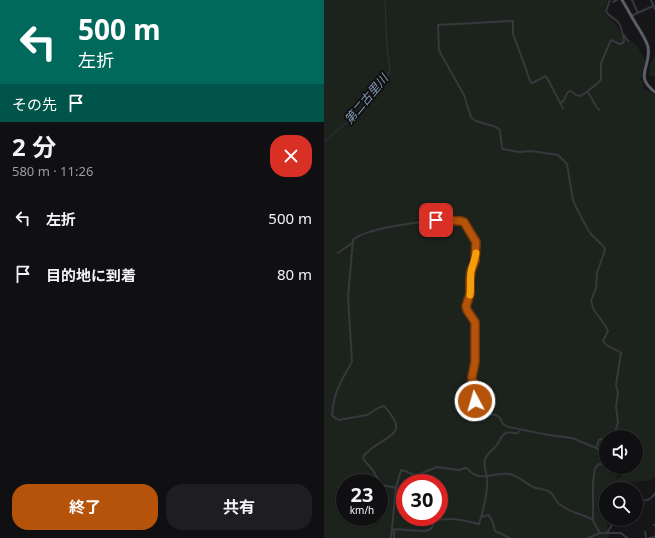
<!DOCTYPE html>
<html lang="ja">
<head>
<meta charset="utf-8">
<style>
  body { margin:0; font-family:"Noto Sans","Noto Sans JP",sans-serif; background:#1e1e20; color:#f1f3f6; height:100vh; display:flex; flex-direction:column; font-size:15px; white-space:nowrap }
  * { box-sizing:border-box; margin:0 }
  p { font-size:13px; color:#9c9d9f }
  .icon { flex:none; width:22px; height:22px; fill:none; stroke:currentColor; stroke-width:2; stroke-linecap:round; stroke-linejoin:round }
  .map { position:relative; flex:1; overflow:hidden }
  .sheet { display:flex; flex-direction:column; background:#101012; width:324px }
  .sheet>* { flex:none }
  .guide { background:#00695c; color:#fff; overflow:hidden }
  .tools { position:absolute; left:275px; top:430px; display:grid; gap:8px }
  .tools a { display:grid; place-items:center; width:44px; height:44px; border-radius:50%; background:#101012; box-shadow:0 1px 3px #0004,0 0 0 1px #303032; font-size:20px }
  .speed { position:absolute; left:12px; top:474px; display:flex; gap:8px; font-size:20px; font-weight:700; text-align:center }
  .speed>* { display:grid; place-content:center; width:52px; height:52px; border-radius:50%; background:#101012; box-shadow:0 1px 3px #0004,0 0 0 1px #303032; line-height:1 }
  .speed small { font-size:10px; font-weight:400 }
  .speed .limit { border:6px solid #d22; background:#fff; color:#111 }
  .pin { position:absolute; display:grid; place-items:center; width:34px; height:34px; color:#fff; margin:-17px; border-radius:8px; box-shadow:0 2px 6px #0006 }
  .me { position:absolute; width:44px; margin:-22px; rotate:354deg; stroke-linejoin:round; filter:drop-shadow(0 0 3px #0008) }
  .turn { display:flex; align-items:center; gap:14px; height:84px; padding:0 12px; font-size:18px }
  .turn .icon { width:52px; height:52px; stroke-width:2.5 }
  .turn b { display:block; font-size:28px; line-height:34px }
  .then { display:flex; align-items:center; height:38px; padding:0 12px; background:#0003; gap:8px; font-size:15px }
  .round { display:grid; place-items:center; flex:none; width:42px; height:42px; border-radius:16px; background:#1e1e20 }
  .headline { display:flex; align-items:center; justify-content:space-between; height:68px; padding:0 12px }
  h1 { font-size:24px; font-weight:700; line-height:30px }
  .button { display:flex; gap:8px; margin-top:auto; padding:8px 12px }
  .button a { flex:1; height:46px; border-radius:16px; background:#b45309; color:#fff; font-size:16px; font-weight:700; line-height:46px; text-align:center }
  .button a+a { background:#1e1e20; color:#f1f3f6 }
  ul { padding:0; list-style:none }
  li { display:flex; align-items:center; gap:12px; height:56px; padding:0 12px }
  li div { flex:1 }
  li b { display:block; font-size:15px }
  li em { font-style:normal }
  main { display:flex; flex:1; min-height:0 }
  .map>svg:first-child { display:block }
</style>
</head>
<body>
<main>
<section class="sheet">
<div class="guide">
<div class="turn"><svg class="icon" aria-label="left" viewBox="0 0 24 24"><path d="M17 20v-9H6M10 6l-5 5 5 5"/></svg><div><b>500 m</b>左折</div></div>
<div class="then">その先<svg class="icon" aria-label="arrive" viewBox="0 0 24 24"><path d="M6 21V4h12l-3 4 3 4H6"/></svg></div>
</div>
<div class="headline"><div><h1>2 分</h1><p>580 m · 11:26</p></div><a class="round" style="background:#d93025;color:#fff"><svg class="icon" aria-label="close" viewBox="0 0 24 24"><path d="M6 6l12 12M18 6L6 18"/></svg></a></div>
<ul>
<li><svg class="icon" aria-label="left" viewBox="0 0 24 24"><path d="M17 20v-9H6M10 6l-5 5 5 5"/></svg><div><b>左折</b></div><em>500 m</em></li>
<li><svg class="icon" aria-label="arrive" viewBox="0 0 24 24"><path d="M6 21V4h12l-3 4 3 4H6"/></svg><div><b>目的地に到着</b></div><em>80 m</em></li>
</ul>
<div class="button"><a>終了</a><a>共有</a></div>
</section>
<div class="map">
<svg width="331" height="538" viewBox="0 0 331 538">
  <rect width="100%" height="100%" fill="#161618"/>
  <!-- green -->
  <path fill="#1c231d" fill-rule="evenodd" d="M 0,0 L 284,0 C 283,4 280,9 281,13 C 282,16 286,18 288,21 C 293,25 297,31 298,38 L 305,39 L 313,46 L 321,60 L 318,76 L 316,80 L 319,81 L 320,89 L 327,92 L 331,95 L 331,478 C 319,485 305,476 296,489 L 282,489 L 282,519 L 285,538 L 0,538 ZM 282,437 L 312,437 L 312,467 L 302,467 L 300,474 L 292,480 L 295,467 L 282,467 ZM 21,483 L 55,483 L 55,517 L 21,517 ZM 81,483 L 115,483 L 115,517 L 81,517 Z
    M 331,56 L 331,77 L 327,76 L 325,75 C 326,68 326,60 331,56 Z"/>
  <g fill="none" stroke-linecap="round" stroke-linejoin="round">
    <!-- stream -->
    <path stroke="#2c353c" stroke-width="1" d="M 0,142 L 29,117 L 63,78 L 66,68 L 63,50 L 61,0"/>
    <!-- minor -->
    <path stroke="#37383d" stroke-width="2" d="M 308,0 L 314,13
      M 327,0 L 331,9
      M 289,2 L 293,0
      M 307,16 L 329,6
      M 299,35 L 300,35 L 304,41
      M 264,92 L 272,106 L 275,110
      M 237,103 C 237,103 240,100 240,100 C 243,96 241,92 247,91 L 252,95 L 256,96 C 264,92 270,86 277,80 L 277,63 L 287,40 L 296,44 L 299,43 L 300,41 C 299,35 298,27 294,22 C 290,18 285,17 282,11 L 286,0
      M 239,108 L 222,76 L 208,83 L 206,81 L 202,69 L 189,34 L 189,21 L 187,21 L 114,25 L 115,50 L 117,54 L 140,95 L 147,117 L 152,121 L 172,127 L 176,130 L 178,148 L 179,149 L 195,152 L 207,151 L 234,155 L 243,164 L 249,200 L 252,207 L 263,228 L 267,234 L 280,247 L 281,250 L 273,273 L 272,288 L 267,301 L 270,310 L 281,325 L 284,331 L 279,341 C 283,348 291,348 297,353 L 292,385 L 294,393 L 292,406 L 294,422 L 290,437
      M 14,253 L 28,243
      M 272,448 L 275,440 L 277,439 L 282,439
      M 289,467 L 295,469 L 298,469 L 300,467
      M 72,488 L 59,485 L 57,484 L 48,469 L 40,460 L 39,457 C 46,446 68,438 71,431 C 73,428 72,424 71,421 C 68,416 64,410 60,406 L 54,408 L 43,415 L 15,420 L 11,418 L 8,415 C 9,404 11,393 16,384 C 19,376 25,369 28,361 L 24,297 L 29,240 C 39,229 93,222 109,221 C 119,220 128,221 137,221 L 141,222 L 144,226 L 152,242 L 152,249 L 151,261 L 147,271 L 146,280 L 146,294 L 143,306 L 143,310 L 151,322 L 151,362 L 148,377 L 151,401 L 155,410 L 158,413 L 172,415 L 176,418 L 179,424 L 184,427 L 225,435 L 248,438 L 282,452
      M 312,499 C 319,502 327,501 331,493
      M 157,517 L 164,515 L 165,516 C 171,523 169,525 171,531 L 186,538
      M 286,519 L 289,523
      M 330,525 L 331,525
      M 68,529 L 99,531 C 109,530 107,528 111,521 C 124,516 142,521 155,524 C 159,511 164,491 163,478 C 162,471 159,466 161,459 C 163,454 169,450 173,445 C 176,441 177,435 182,433 C 185,431 190,434 194,433 L 196,429
      M 321,532 L 322,538
      M 276,533 L 270,523 L 269,520 L 269,482 L 271,468 L 275,464 L 282,465
      M 283,533 L 289,523 L 294,519
      M 67,538 L 72,488 L 77,470 L 81,471 L 88,474 L 93,475 L 113,467 L 135,470 L 141,468 L 144,469 C 154,483 171,472 185,474 C 194,475 201,483 209,487 C 215,490 220,488 226,492 C 230,495 231,499 233,502 C 236,505 240,507 243,509 C 252,514 261,515 269,520
      M 70,538 L 70,530
      M 264,538 L 276,533 L 297,533 L 303,538
      M 325,538 L 330,537 L 331,536"/>
    <!-- trunk -->
    <path stroke="#5b5e65" stroke-width="3" d="M 298,0 C 303,8 307,16 312,24 C 316,31 322,39 324,47 C 328,66 309,76 331,92"/>
  </g>
  <g fill="none" stroke-linecap="round" stroke-linejoin="round">
    <!-- route casing -->
    <g stroke="#753606" stroke-width="10">
      <path id="route" d="M 112,220 L 137,221 L 140,222 L 152,242 L 151,261 L 147,271 L 146,280 L 146,294 L 142,306 L 143,310 L 151,322 L 151,362 L 148,377 L 151,401"/>
    </g>
    <!-- route -->
    <use href="#route" stroke="#b45309" stroke-width="7"/>
    <!-- slow -->
    <path stroke="#f59e0b" stroke-width="7" d="M 146,295 C 147,288 146,280 147,272 C 148,266 151,260 152,253"/>
  </g>
  <g text-anchor="middle" dominant-baseline="central" stroke-width="4" stroke-linejoin="round" paint-order="stroke">
    <!-- water labels -->
    <g font-size="12" font-style="italic" fill="#7f9bb3" stroke="#111113">
      <text transform="translate(42 99) rotate(-50)">第二古里川</text>
    </g>
  </g>
</svg>
<div class="tools">
<a><svg class="icon" aria-label="sound" viewBox="0 0 24 24"><path d="M4 9h4l5-4v14l-5-4H4zM17 9q2 3 0 6"/></svg></a>
<a><svg class="icon" aria-label="search" viewBox="0 0 24 24"><circle cx="10" cy="10" r="6"/><path d="M15 15l6 6"/></svg></a>
</div>
<div class="speed"><div>23<small>km/h</small></div><div class="limit">30</div></div>
<div class="pin" style="left:112px;top:220px;background:#d93025"><svg class="icon" aria-label="arrive" viewBox="0 0 24 24"><path d="M6 21V4h12l-3 4 3 4H6"/></svg></div>
<svg class="me" style="left:151px;top:401px" viewBox="-20 -20 40 40"><circle r="17" fill="#b45309" stroke="#fff" stroke-width="3"/><path d="M0-11L8 9 0 5-8 9z" fill="#fff"/></svg>
</div>
</main>
</body>
</html>
